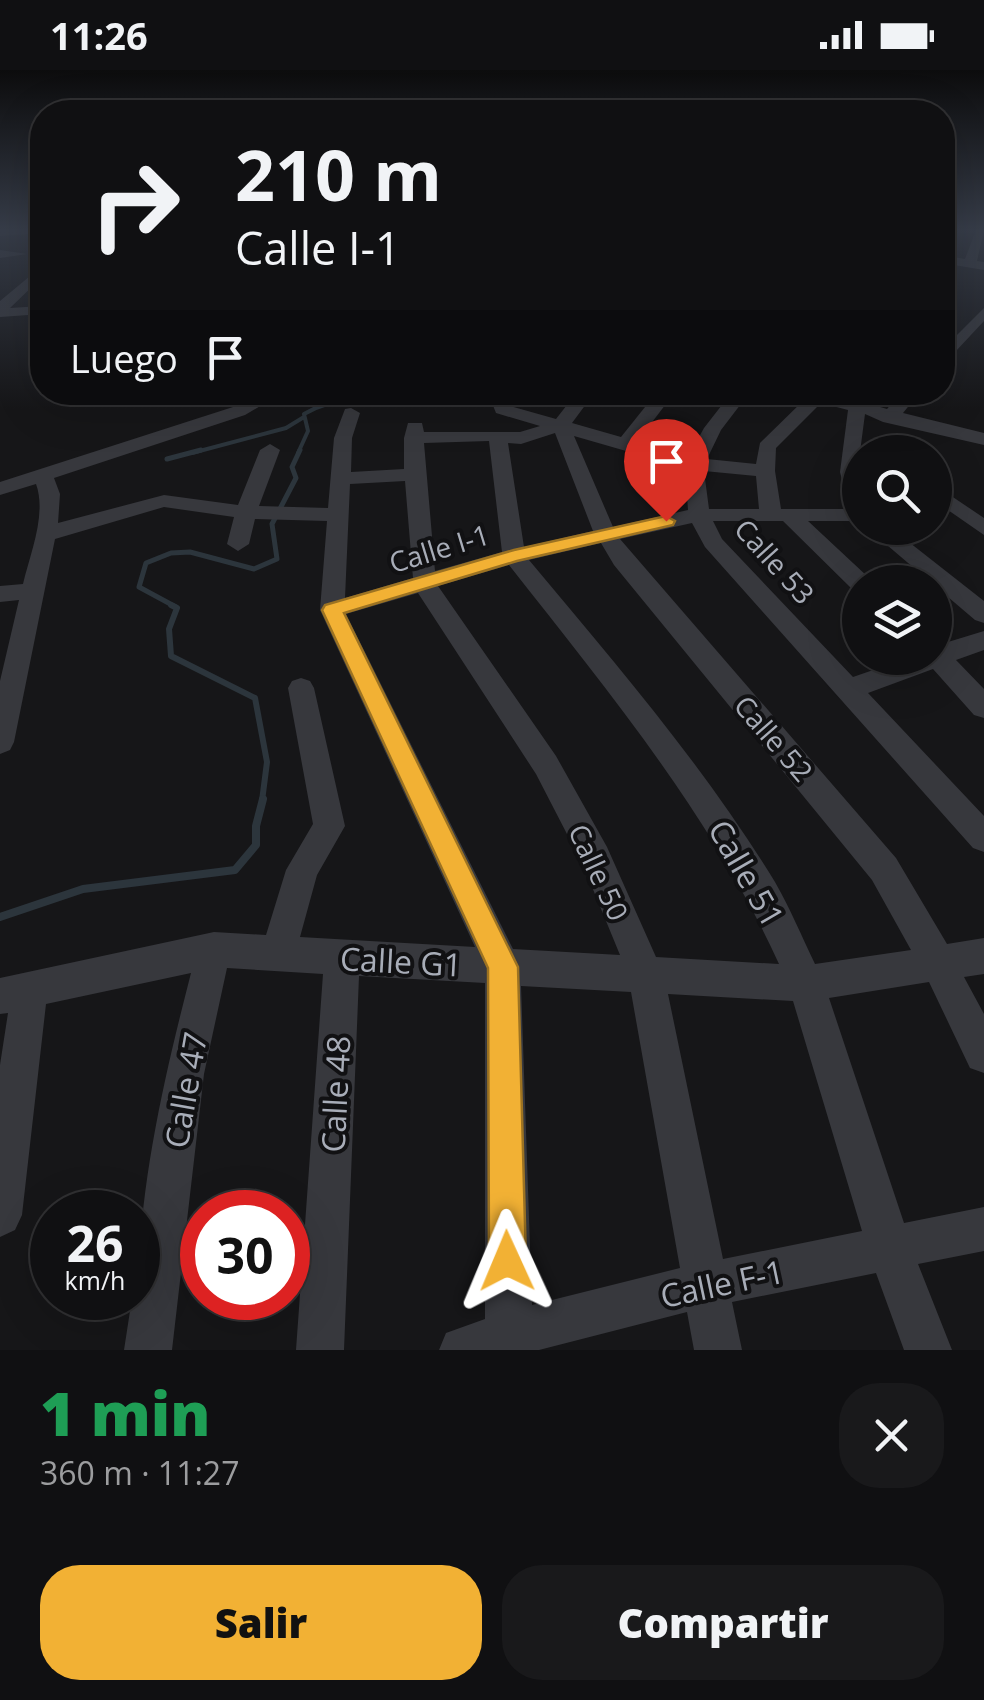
<!DOCTYPE html>
<html lang="es">
<head>
<meta charset="utf-8">
<style>
  body { margin:0; font-family:"Open Sans",sans-serif; background:#19191b; color:#f1f3f6; height:100vh; display:flex; flex-direction:column; font-size:38px; white-space:nowrap }
  * { box-sizing:border-box; margin:0 }
  p { font-size:32px; color:#9c9d9f }
  .icon { flex:none; width:55px; height:55px; fill:none; stroke:currentColor; stroke-width:2; stroke-linecap:round; stroke-linejoin:round }
  .map { position:relative; height:1280px; overflow:hidden }
  .drawer { display:flex; flex-direction:column; background:#101012; flex:1 }
  .drawer>* { flex:none }
  .guide { position:absolute; left:30px; top:30px; width:925px; height:305px; border-radius:40px; box-shadow:0 10px 40px #0002,0 0 0 2px #303032; background:#101012; color:#f1f3f6; overflow:hidden }
  .buttons { position:absolute; left:842px; top:365px; display:grid; gap:20px }
  .buttons a { display:grid; place-items:center; width:110px; height:110px; border-radius:50%; background:#101012; box-shadow:0 10px 40px #0002,0 0 0 2px #303032; font-size:50px }
  .speed { position:absolute; left:30px; top:1120px; display:flex; gap:20px; font-size:50px; font-weight:700; text-align:center }
  .speed>* { display:grid; place-content:center; width:130px; height:130px; border-radius:50%; background:#101012; box-shadow:0 10px 40px #0002,0 0 0 2px #303032; line-height:1 }
  .speed small { font-size:25px; font-weight:400 }
  .speed .limit { border:15px solid #d22; background:#fff; color:#111 }
  .pin { position:absolute; display:grid; place-items:center; width:85px; height:85px; color:#fff; margin:-102px -42px; border-radius:50% 50% 50% 0; rotate:-45deg; box-shadow:0 0 10px #0007 }
  .pin .icon { rotate:45deg }
  .me { position:absolute; width:110px; margin:-55px; rotate:359deg; stroke-linejoin:round; filter:drop-shadow(0 0 8px #0008) }
  .turn { display:flex; align-items:center; gap:35px; height:210px; padding:0 40px; font-size:45px }
  .turn .icon { width:130px; height:130px; stroke-width:2.5 }
  .turn b { display:block; font-size:70px; line-height:85px }
  .then { display:flex; align-items:center; height:95px; padding:0 40px; background:#0003; gap:20px; font-size:38px }
  .round { display:grid; place-items:center; flex:none; width:105px; height:105px; border-radius:40px; background:#19191b }
  .overview { display:flex; align-items:center; justify-content:space-between; height:170px; padding:0 40px }
  h1 { font-size:60px; font-weight:800; line-height:75px; color:#1e9e55 }
  .button { display:flex; gap:20px; margin-top:auto; padding:20px 40px }
  .button a { flex:1; height:115px; border-radius:40px; background:#f2b134; color:#111; font-size:40px; font-weight:800; line-height:115px; text-align:center }
  .button a+a { background:#19191b; color:#f1f3f6 }
  .status { display:flex; justify-content:space-between; align-items:center; height:70px; padding:0 50px; background:#101012; direction:ltr }
  .status svg { height:28px; fill:currentColor }
  .map>svg:first-child { display:block }
</style>
</head>
<body>
<div class="status"><b>11:26</b><svg viewBox="0 0 49 12"><path d="M0 12V9h3v3zM5 12V6h3v6zM10 12V3h3v9zM15 12V0h3v12zM26 1h20v11H26zM47 4h2v5h-2z"/></svg></div>
<div class="map">
<svg width="984" height="1280" viewBox="0 0 984 1280">
  <rect width="100%" height="100%" fill="#161618"/>
  <g fill="none" stroke-linecap="round" stroke-linejoin="round">
    <!-- stream-far3 -->
    <path stroke="#2c353c" stroke-width="4" d="M 192,383 L 286,358 L 304,347
      M 298,383 L 308,361 L 304,344 C 362,310 423,349 476,322"/>
    <!-- stream-far2 -->
    <path stroke="#2c353c" stroke-width="5" d="M 167,389 L 201,380
      M 176,537 L 139,517 L 146,493 L 171,483 L 190,482 L 254,499 L 277,489 L 272,454 L 296,408 L 292,397 L 300,380"/>
    <!-- stream-far1 -->
    <path stroke="#2c353c" stroke-width="6" d="M 171,535 L 177,538 L 169,559 L 171,586 L 255,628 L 267,692 L 262,731"/>
    <!-- stream -->
    <path stroke="#2c353c" stroke-width="8" d="M 0,847 L 83,819 L 235,800 L 256,775 L 256,756 L 263,729"/>
    <!-- minor -->
    <path fill="#37383d" fill-rule="evenodd" d="M 0,160 L 42,160 L 42,163 L 0,166 Z
      M 976,160 L 984,160 L 977,191 L 984,192 L 984,200 L 942,193 L 942,185 L 965,189 Z
      M 0,180 L 27,184 L 0,188 Z
      M 42,196 L 42,207 L 10,238 L 42,236 L 42,244 L 0,247 L 0,231 Z
      M 984,238 L 984,251 L 942,296 L 942,280 Z
      M 262,322 L 284,322 L 245,345 L 54,408 L 60,424 L 58,453 L 164,425 L 238,435 L 260,380 L 270,374 L 280,380 L 259,436 L 328,438 L 334,368 L 345,339 L 351,338 L 360,343 L 352,368 L 351,402 L 404,399 L 404,368 L 408,353 L 422,353 L 424,362 L 520,362 L 540,356 L 496,343 L 492,333 L 503,322 L 523,322 L 510,336 L 556,349 L 577,322 L 595,322 L 572,353 L 621,367 L 657,322 L 675,322 L 637,372 L 688,387 L 704,358 L 732,322 L 750,322 L 721,360 L 707,389 L 756,394 L 760,373 L 805,329 L 791,322 L 830,322 L 887,339 L 902,322 L 920,322 L 903,343 L 984,363 L 984,375 L 883,352 L 865,344 L 860,382 L 860,451 L 808,451 L 868,507 L 871,512 L 860,512 L 860,521 L 852,519 L 783,451 L 713,451 L 722,469 L 853,607 L 908,588 L 935,588 L 935,576 L 984,561 L 984,580 L 956,590 L 984,619 L 984,648 L 974,645 L 933,599 L 868,623 L 984,746 L 984,782 L 973,778 L 705,477 L 692,453 L 620,469 L 896,788 L 947,874 L 984,868 L 984,904 L 964,907 L 984,944 L 984,1003 L 970,998 L 929,912 L 829,928 L 904,1153 L 984,1137 L 984,1181 L 918,1194 L 952,1280 L 904,1280 L 876,1203 L 732,1232 L 742,1280 L 694,1280 L 687,1242 L 539,1280 L 439,1280 L 446,1263 L 485,1249 L 485,913 L 359,906 L 344,1280 L 296,1280 L 323,904 L 227,898 L 204,1004 L 172,1280 L 124,1280 L 132,1228 L 138,1228 C 138,1119 164,1008 191,903 L 46,934 L 22,1145 L 15,1160 L 0,1167 L 0,995 L 8,943 L 0,944 L 0,908 L 214,862 L 266,865 L 286,800 L 313,754 L 288,618 L 292,611 L 301,608 L 310,611 L 314,618 L 345,756 L 317,805 L 300,867 L 475,877 L 320,540 L 327,451 L 255,449 L 249,474 L 238,481 L 227,474 L 234,447 L 164,437 L 55,469 L 14,672 L 10,680 L 0,684 L 0,611 L 19,530 L 0,532 L 0,516 L 23,514 C 30,484 47,444 36,414 L 0,425 L 0,412 L 233,337 ZM 821,333 L 848,340 L 840,402 L 849,439 L 781,439 L 775,401 L 776,378 ZM 555,363 L 593,461 L 524,477 L 508,373 L 521,374 ZM 574,366 L 685,398 L 688,440 L 613,457 ZM 489,371 L 502,482 L 435,501 L 424,373 ZM 704,401 L 756,406 L 759,439 L 709,439 ZM 405,411 L 413,508 L 345,528 L 350,414 ZM 601,473 L 614,495 L 872,810 L 911,880 L 815,894 C 802,867 790,838 775,812 C 704,696 616,594 529,490 ZM 509,495 C 609,622 712,747 779,894 L 656,887 L 607,777 L 556,686 L 438,516 ZM 418,523 L 536,704 L 583,795 L 620,885 L 513,879 L 346,544 ZM 521,916 L 631,922 L 680,1198 L 532,1235 ZM 668,924 L 793,931 L 862,1161 L 723,1189 Z
      M 935,415 L 984,448 L 984,465 L 935,431 Z
      M 867,458 L 891,458 L 984,531 L 984,553 L 975,550 Z"/>
  </g>
  <!-- sky -->
  <linearGradient id="sky" x2="0" y2="1"><stop stop-color="#0c0c0d"/><stop offset="0.47" stop-color="#363c48"/><stop offset="1" stop-color="#363c48" stop-opacity="0"/></linearGradient>
  <rect width="984" height="339" fill="url(#sky)"/>
  <!-- route -->
  <path fill="#f2b134" stroke="#9d7322" stroke-width="2.5" d="M 666,446 L 675,451 L 673,455 L 517,491 L 344,543 L 518,897 L 526,1191 L 520,1204 L 507,1210 L 494,1204 L 489,1191 L 488,898 L 322,540 L 325,535 L 514,480 Z"/>
  <g text-anchor="middle" dominant-baseline="central" stroke-width="8" stroke-linejoin="round" paint-order="stroke">
    <!-- street labels -->
    <g font-size="28" fill="#a8adb8" stroke="#111113">
      <text transform="translate(439 478) rotate(-17)">Calle I-1</text>
      <text transform="translate(775 491) rotate(48)">Calle 53</text>
      <text transform="translate(774 668) rotate(49)">Calle 52</text>
      <text transform="translate(599 802) rotate(65)">Calle 50</text>
    </g>
    <!-- near-street labels -->
    <g font-size="32" fill="#a8adb8" stroke="#111113">
      <text transform="translate(747 803) rotate(60)">Calle 51</text>
      <text transform="translate(401 891) rotate(3)">Calle G1</text>
      <text transform="translate(185 1020) rotate(-80)">Calle 47</text>
      <text transform="translate(335 1024) rotate(-87)">Calle 48</text>
      <text transform="translate(722 1213) rotate(-12)">Calle F-1</text>
    </g>
  </g>
</svg>
<div class="buttons">
<a><svg class="icon" aria-label="search" viewBox="0 0 24 24"><circle cx="10" cy="10" r="6"/><path d="M15 15l6 6"/></svg></a>
<a><svg class="icon" aria-label="layers" viewBox="0 0 24 24"><path d="M12 4l9 5-9 5-9-5zM3 14l9 5 9-5"/></svg></a>
</div>
<div class="speed"><div>26<small>km/h</small></div><div class="limit">30</div></div>
<div class="pin" style="left:666px;top:451px;background:#d93025"><svg class="icon" aria-label="arrive" viewBox="0 0 24 24"><path d="M6 21V4h12l-3 4 3 4H6"/></svg></div>
<svg class="me" style="left:507px;top:1191px" viewBox="-20 -20 40 40"><path d="M0-17L14 15 0 8-14 15z" fill="#f2b134" stroke="#fff" stroke-width="4"/></svg>
<div class="guide">
<div class="turn"><svg class="icon" aria-label="right" viewBox="0 0 24 24"><path d="M7 20v-9h11M14 6l5 5-5 5"/></svg><div><b>210 m</b>Calle I-1</div></div>
<div class="then">Luego<svg class="icon" aria-label="arrive" viewBox="0 0 24 24"><path d="M6 21V4h12l-3 4 3 4H6"/></svg></div>
</div>
</div>
<section class="drawer">
<div class="overview"><div><h1>1 min</h1><p>360 m · 11:27</p></div><a class="round"><svg class="icon" aria-label="close" viewBox="0 0 24 24"><path d="M6 6l12 12M18 6L6 18"/></svg></a></div>
<div class="button"><a>Salir</a><a>Compartir</a></div>
</section>
</body>
</html>
